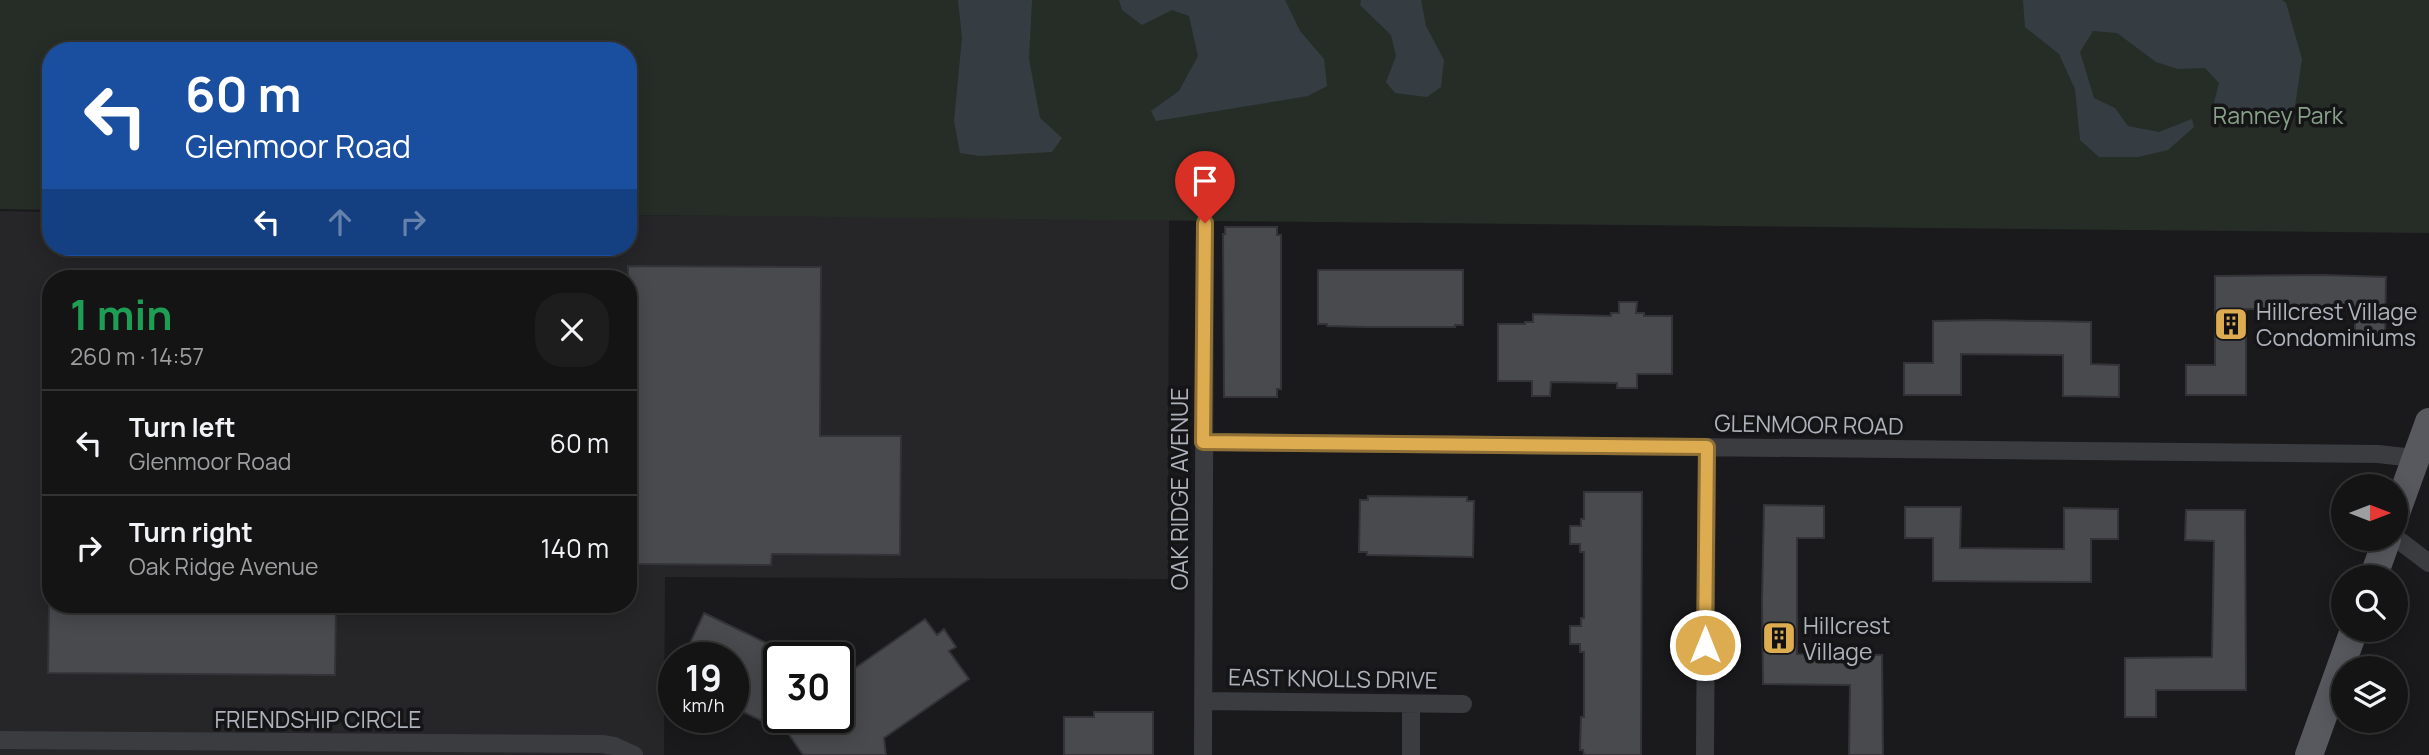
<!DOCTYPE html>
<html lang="en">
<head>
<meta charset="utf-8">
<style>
  body { margin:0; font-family:Manrope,sans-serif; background:#1d1d1e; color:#f1f3f6; height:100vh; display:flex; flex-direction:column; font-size:26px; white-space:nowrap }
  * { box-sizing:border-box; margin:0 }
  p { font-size:23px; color:#9d9ea0 }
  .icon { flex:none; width:38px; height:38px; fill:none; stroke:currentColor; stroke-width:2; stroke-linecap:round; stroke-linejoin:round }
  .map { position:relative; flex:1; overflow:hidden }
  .details { position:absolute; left:42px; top:270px; width:595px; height:343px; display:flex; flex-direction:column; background:#141415; border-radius:28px; box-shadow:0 4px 18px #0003,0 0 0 2px #333334 }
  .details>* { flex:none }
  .banner { position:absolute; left:42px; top:42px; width:595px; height:214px; border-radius:28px; box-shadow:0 4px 18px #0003,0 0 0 2px #333334; background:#1a4fa0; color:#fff; overflow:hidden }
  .needle { width:46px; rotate:90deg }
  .buttons { position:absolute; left:2331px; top:474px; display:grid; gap:14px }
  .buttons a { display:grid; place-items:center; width:77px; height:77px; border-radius:50%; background:#141415; box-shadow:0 4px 18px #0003,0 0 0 2px #333334; font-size:35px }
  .speed { position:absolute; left:658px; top:642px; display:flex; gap:14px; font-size:35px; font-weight:700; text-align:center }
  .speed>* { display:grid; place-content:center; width:91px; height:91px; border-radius:50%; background:#141415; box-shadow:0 4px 18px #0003,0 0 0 2px #333334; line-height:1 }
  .speed small { font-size:18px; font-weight:400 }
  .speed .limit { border:4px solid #111; border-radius:10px; background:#fff; color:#111 }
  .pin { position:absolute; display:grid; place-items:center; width:60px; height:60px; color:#fff; margin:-72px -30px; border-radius:50% 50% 50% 0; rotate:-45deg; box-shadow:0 0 7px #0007 }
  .pin .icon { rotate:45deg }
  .me { position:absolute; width:77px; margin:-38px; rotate:0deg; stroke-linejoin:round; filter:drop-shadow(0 0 5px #0008) }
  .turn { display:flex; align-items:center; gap:24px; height:147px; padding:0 28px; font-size:32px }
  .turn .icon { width:91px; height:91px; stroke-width:2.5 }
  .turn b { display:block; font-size:49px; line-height:60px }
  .lanes { display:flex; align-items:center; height:66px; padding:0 28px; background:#0003; justify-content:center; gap:35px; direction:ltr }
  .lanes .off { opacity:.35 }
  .round { display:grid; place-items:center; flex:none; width:74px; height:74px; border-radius:28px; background:#1d1d1e }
  .head { display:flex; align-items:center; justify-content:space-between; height:119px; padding:0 28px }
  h1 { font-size:42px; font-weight:700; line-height:52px; color:#1e9e55 }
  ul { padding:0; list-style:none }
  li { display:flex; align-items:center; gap:21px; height:105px; padding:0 28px; border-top:2px solid #333334 }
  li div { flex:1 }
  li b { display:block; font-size:26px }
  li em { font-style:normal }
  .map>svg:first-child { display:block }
</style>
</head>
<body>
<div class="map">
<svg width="2429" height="755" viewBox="0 0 2429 755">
  <rect width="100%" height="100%" fill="#1a1a1c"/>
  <!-- built -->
  <path fill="#262629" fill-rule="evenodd" d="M 0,211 L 51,212 L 51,247 L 628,247 L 628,215 L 1169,219 L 1168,579 L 665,577 L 664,755 L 0,755 ZM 51,278 L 628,278 L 628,604 L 51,604 Z"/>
  <!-- green -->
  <path fill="#262d27" d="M 0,0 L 2429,0 L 2429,233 L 628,215 L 628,51 L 51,51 L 51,210 L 0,209 Z"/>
  <!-- water -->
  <path fill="#353d43" d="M 958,0 L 1032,0 L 1029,59 L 1040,118 L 1062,138 L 1052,152 L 980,156 L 960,153 L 954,121 L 962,38 Z
    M 1119,0 L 1285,0 L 1300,31 L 1324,59 L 1327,86 L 1308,96 L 1156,121 L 1151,111 L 1179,91 L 1198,56 L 1189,16 L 1172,10 L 1142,25 L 1122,10 Z
    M 1361,0 L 1421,0 L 1426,26 L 1444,60 L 1441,87 L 1427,97 L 1395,93 L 1386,82 L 1396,56 L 1391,35 L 1360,5 Z
    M 2023,0 L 2282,0 L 2286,3 L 2302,59 L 2295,106 L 2278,117 L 2257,110 L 2217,113 L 2214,103 L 2219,83 L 2205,68 L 2178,69 L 2156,62 L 2117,33 L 2093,31 L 2080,52 L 2094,98 L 2115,108 L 2128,126 L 2159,132 L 2192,119 L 2194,127 L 2168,150 L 2138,157 L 2099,157 L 2080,140 L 2075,89 L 2059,54 L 2025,27 Z"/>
  <!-- building -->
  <path fill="#494a4e" stroke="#343438" stroke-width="2" d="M 1225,227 L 1277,227 L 1277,235 L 1281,235 L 1281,389 L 1277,389 L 1277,397 L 1224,397 L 1223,234 L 1225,234 Z
    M 628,266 L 821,267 L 820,436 L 901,436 L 900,555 L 772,554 L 771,565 L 628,564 Z
    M 1318,270 L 1463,270 L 1463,325 L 1455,325 L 1455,327 L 1365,327 L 1327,326 L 1327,324 L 1318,324 Z
    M 2325,275 L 2386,277 L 2385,336 L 2355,336 L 2355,309 L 2246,309 L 2246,395 L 2186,395 L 2186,365 L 2215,365 L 2215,276 Z
    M 1619,302 L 1637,302 L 1636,313 L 1644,313 L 1644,316 L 1672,316 L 1672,374 L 1637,374 L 1637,388 L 1617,388 L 1617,383 L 1551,382 L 1550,396 L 1532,396 L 1532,381 L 1498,381 L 1498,324 L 1525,324 L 1525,322 L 1533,322 L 1533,314 L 1611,316 L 1611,313 L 1619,313 Z
    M 1988,320 L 2091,322 L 2091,364 L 2119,365 L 2119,397 L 2063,396 L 2063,355 L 1961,354 L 1961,395 L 1904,395 L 1904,363 L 1933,363 L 1933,321 Z
    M 1584,492 L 1642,492 L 1641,755 L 1584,755 L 1583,750 L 1580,750 L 1581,717 L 1584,717 L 1584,652 L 1580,652 L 1580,644 L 1570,644 L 1570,626 L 1581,626 L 1581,618 L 1584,618 L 1584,552 L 1580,552 L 1580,544 L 1570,544 L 1570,526 L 1581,526 L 1581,519 L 1584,519 Z
    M 1368,496 L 1467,497 L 1467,501 L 1474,501 L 1473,557 L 1367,555 L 1367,552 L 1359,552 L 1360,500 L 1368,500 Z
    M 1764,505 L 1824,506 L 1824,538 L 1797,538 L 1797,654 L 1882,655 L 1883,755 L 1849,755 L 1850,685 L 1763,684 L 1762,602 Z
    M 1905,507 L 1961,507 L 1960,548 L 2064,549 L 2064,508 L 2118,509 L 2118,539 L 2091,539 L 2091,582 L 1933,581 L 1933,538 L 1905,538 Z
    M 2186,510 L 2245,510 L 2246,690 L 2156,690 L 2156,717 L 2125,717 L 2125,658 L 2212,657 L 2214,541 L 2185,540 Z
    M 49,604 L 336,604 L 335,675 L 48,673 Z
    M 704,613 L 779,649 L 779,718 L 838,718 L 838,680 L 925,619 L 937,635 L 944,629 L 956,647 L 949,651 L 969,679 L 884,738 L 886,755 L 803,755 L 779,720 L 779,729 L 733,707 L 733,658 L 683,658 Z
    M 1094,712 L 1153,712 L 1153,755 L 1064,755 L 1064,717 L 1094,717 Z"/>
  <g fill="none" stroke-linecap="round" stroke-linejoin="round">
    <!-- minor -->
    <path stroke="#3b3c40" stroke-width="18" d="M 1203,442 L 2378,454 L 2414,458
      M 2396,538 L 2429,563
      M 1203,701 L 1463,704
      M 0,740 L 602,744 L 614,746 L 634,755
      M 1203,755 L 1205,223
      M 1411,755 L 1411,704
      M 1705,755 L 1707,447"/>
    <!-- primary -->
    <path stroke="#58595f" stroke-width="28" d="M 2396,513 L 2429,422
      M 2373,578 L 2387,539
      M 2309,755 L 2354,630"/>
  </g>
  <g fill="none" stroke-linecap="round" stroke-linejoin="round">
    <!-- route casing -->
    <g stroke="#907035" stroke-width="18">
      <path id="route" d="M 1205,223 L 1203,442 L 1707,447 L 1705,645"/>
    </g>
    <!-- route -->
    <use href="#route" stroke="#ddac51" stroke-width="12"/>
  </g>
  <!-- icons -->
  <defs>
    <g id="building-square" transform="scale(1.75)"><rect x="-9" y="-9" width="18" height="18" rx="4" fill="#ddac51" stroke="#151517"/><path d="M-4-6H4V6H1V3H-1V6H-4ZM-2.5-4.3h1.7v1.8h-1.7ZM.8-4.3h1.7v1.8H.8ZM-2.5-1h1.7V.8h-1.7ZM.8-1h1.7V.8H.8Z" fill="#111"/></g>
  </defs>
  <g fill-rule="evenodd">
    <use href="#building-square" x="2231" y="324"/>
    <use href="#building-square" x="1779" y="638"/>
  </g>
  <g text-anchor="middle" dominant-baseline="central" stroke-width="7" stroke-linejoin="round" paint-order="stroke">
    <!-- park labels -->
    <g font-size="23" fill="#88a289" stroke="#151517">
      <text x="2278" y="115">Ranney Park</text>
    </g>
    <!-- poi labels -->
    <g font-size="23" fill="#aeb2ba" stroke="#151517" text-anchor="start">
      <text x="2256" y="311">Hillcrest Village<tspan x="2256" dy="26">Condominiums</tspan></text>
      <text x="1803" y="625">Hillcrest<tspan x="1803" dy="26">Village</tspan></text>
    </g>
    <!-- street labels -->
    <g font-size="23" fill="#aeb2ba" stroke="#151517">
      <text transform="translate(1809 424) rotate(1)">GLENMOOR ROAD</text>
      <text transform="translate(1179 489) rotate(-90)">OAK RIDGE AVENUE</text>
      <text transform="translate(1333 678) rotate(1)">EAST KNOLLS DRIVE</text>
      <text x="318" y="719">FRIENDSHIP CIRCLE</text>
    </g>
  </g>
</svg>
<div class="buttons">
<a><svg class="needle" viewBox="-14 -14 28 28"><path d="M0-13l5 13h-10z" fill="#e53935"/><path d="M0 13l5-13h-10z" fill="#9d9ea0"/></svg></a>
<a><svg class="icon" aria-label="search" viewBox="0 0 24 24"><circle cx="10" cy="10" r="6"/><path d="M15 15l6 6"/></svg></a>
<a><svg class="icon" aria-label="layers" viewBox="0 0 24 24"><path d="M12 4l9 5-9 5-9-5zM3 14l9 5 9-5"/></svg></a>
</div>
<div class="speed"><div>19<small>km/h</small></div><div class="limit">30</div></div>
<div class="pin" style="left:1205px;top:223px;background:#d93025"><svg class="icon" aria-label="arrive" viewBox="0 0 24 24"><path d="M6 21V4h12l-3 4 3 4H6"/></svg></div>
<svg class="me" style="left:1705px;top:645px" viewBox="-20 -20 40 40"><circle r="17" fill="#ddac51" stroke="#fff" stroke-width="3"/><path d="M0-11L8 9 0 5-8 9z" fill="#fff"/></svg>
<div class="banner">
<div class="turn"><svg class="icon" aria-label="left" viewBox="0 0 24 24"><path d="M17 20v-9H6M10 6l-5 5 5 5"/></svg><div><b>60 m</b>Glenmoor Road</div></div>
<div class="lanes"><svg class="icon" aria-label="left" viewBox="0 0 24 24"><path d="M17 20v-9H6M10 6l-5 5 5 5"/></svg><svg class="icon off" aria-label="ahead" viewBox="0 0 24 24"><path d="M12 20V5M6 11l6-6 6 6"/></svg><svg class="icon off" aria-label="right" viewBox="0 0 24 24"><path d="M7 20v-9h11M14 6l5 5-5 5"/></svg></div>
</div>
<section class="details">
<div class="head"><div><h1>1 min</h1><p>260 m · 14:57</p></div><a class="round"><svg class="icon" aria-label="close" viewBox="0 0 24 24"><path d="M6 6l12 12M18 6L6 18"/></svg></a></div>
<ul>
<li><svg class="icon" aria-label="left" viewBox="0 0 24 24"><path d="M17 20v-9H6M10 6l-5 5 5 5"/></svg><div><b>Turn left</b><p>Glenmoor Road</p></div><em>60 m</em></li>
<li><svg class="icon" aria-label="right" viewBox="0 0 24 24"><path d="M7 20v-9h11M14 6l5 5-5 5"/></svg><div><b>Turn right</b><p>Oak Ridge Avenue</p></div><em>140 m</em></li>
</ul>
</section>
</div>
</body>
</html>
